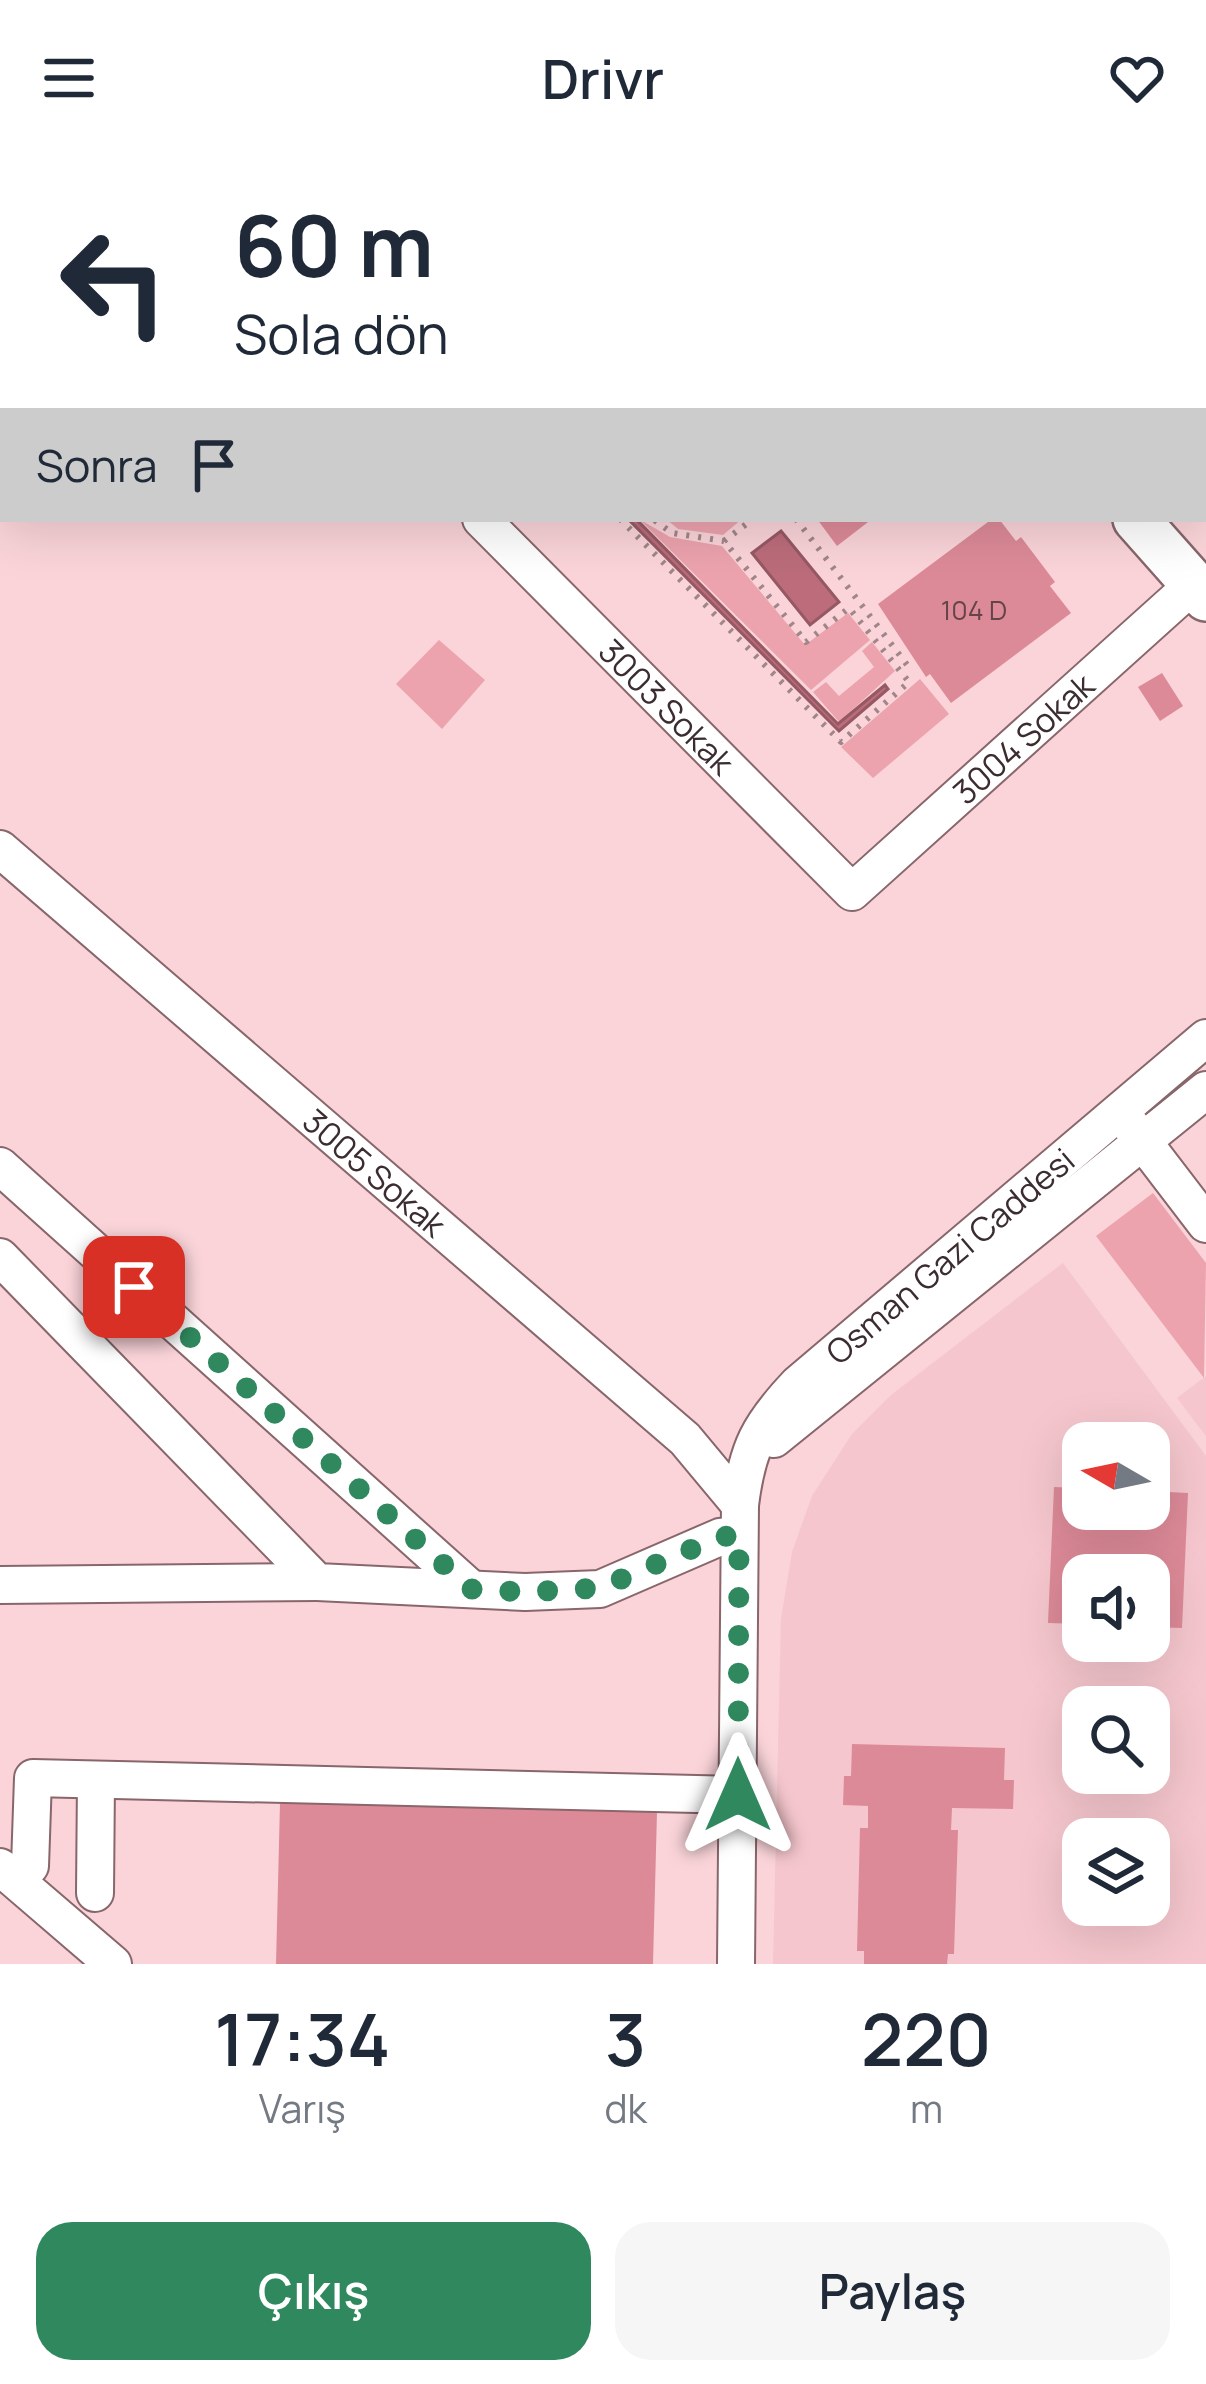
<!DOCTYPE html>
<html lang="tr">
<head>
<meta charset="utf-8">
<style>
  body { margin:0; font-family:Manrope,sans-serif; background:#f6f6f7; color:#1f2937; height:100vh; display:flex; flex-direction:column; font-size:45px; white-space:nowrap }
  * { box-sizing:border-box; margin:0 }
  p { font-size:39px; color:#747a83 }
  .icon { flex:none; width:66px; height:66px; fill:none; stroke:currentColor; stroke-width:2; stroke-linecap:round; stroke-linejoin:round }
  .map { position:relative; height:1808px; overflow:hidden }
  .panel { display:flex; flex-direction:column; background:#fff; flex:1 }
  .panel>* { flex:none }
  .top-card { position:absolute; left:0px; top:0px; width:1206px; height:366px; box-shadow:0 12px 48px #0002; background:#fff; color:#1f2937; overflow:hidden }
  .needle { width:78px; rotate:279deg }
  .controls { position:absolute; left:1062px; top:1266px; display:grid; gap:24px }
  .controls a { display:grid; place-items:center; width:108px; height:108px; border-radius:24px; background:#fff; box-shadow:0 12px 48px #0002; font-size:60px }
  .pin { position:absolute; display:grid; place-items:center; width:102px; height:102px; color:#fff; margin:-51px; border-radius:24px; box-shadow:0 6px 18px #0006 }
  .me { position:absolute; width:132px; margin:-66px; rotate:0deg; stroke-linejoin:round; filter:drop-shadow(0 0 9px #0008) }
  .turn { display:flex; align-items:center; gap:42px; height:252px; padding:0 36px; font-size:54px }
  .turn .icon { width:156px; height:156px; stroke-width:2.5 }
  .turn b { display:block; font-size:84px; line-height:102px }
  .then { display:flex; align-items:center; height:114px; padding:0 36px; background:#0003; gap:24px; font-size:45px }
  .eta { display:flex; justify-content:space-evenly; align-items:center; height:204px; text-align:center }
  .eta b { font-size:72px; font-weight:600; line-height:84px }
  .cta { display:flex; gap:24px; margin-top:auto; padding:24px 36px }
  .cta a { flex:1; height:138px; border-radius:36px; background:#30895e; color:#fff; font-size:48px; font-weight:600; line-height:138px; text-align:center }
  .cta a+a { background:#f6f6f7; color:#1f2937 }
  header { display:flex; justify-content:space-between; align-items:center; height:156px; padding:0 36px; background:#fff; font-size:54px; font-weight:600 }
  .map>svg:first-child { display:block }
</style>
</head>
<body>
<header><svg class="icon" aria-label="menu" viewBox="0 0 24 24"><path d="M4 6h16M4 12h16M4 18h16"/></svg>Drivr<svg class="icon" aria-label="heart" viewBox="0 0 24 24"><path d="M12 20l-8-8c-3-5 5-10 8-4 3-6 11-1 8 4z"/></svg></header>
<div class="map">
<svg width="1206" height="1808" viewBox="0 0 1206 1808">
  <rect width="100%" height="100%" fill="#fad4d9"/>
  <!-- built -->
  <path fill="#f5c6cd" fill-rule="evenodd" d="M 1063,1107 L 1206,1300 L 1206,1808 L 773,1808 L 781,1463 L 792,1396 L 812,1340 L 852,1278 L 891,1239 ZM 1083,1287 L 1149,1287 L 1149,1353 L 1083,1353 ZM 1083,1419 L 1149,1419 L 1149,1485 L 1083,1485 ZM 1083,1551 L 1149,1551 L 1149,1617 L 1083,1617 ZM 1083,1683 L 1149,1683 L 1149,1749 L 1083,1749 Z
    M 1206,1220 L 1206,1280 L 1177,1242 Z"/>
  <!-- green -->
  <path fill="#eca3ae" d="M 639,363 L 670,381 L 722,390 L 805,489 L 848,457 L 870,484 L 811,534 Z
    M 666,363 L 742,363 L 723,379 L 678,373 Z
    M 439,484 L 485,524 L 442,573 L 396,528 Z
    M 872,486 L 895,515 L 839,566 L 813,536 L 826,526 L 839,540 L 874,511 L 862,495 Z
    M 920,523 L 949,558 L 873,622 L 841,591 Z
    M 1153,1037 L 1206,1107 L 1204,1222 L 1096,1080 Z"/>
  <!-- water -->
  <path fill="#bc6c7b" stroke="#955964" stroke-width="3" d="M 628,363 L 636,363 L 838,568 L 885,529 L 888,533 L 839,575 Z
    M 781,375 L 839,446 L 810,469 L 752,397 Z"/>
  <!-- building -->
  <path fill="#dd8a98" d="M 817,363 L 872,363 L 837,390 Z
    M 992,363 L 999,363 L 1016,385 L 1021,381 L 1055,426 L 1050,430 L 1071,457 L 951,547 L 930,518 L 926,521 L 878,448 Z
    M 1162,517 L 1183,550 L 1160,565 L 1138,531 Z
    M 1054,1331 L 1083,1332 L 1083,1353 L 1149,1353 L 1149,1335 L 1188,1337 L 1182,1472 L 1149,1471 L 1149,1419 L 1083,1419 L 1083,1468 L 1048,1467 Z
    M 852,1588 L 1005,1592 L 1004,1624 L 1014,1624 L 1013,1653 L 952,1652 L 951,1674 L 958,1674 L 954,1798 L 948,1798 L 947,1808 L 864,1808 L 864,1795 L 857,1795 L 860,1672 L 868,1672 L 868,1650 L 843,1649 L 844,1620 L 851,1620 Z
    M 280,1647 L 657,1656 L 653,1808 L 276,1808 Z"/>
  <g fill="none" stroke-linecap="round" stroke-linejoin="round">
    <!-- minor casing -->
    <g stroke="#88666b" stroke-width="40">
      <g id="minor">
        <path d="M 124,0 L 127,3"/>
        <path d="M 174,3 L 178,0"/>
        <path d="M 1203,87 L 1206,85"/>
        <path d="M 0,177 L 3,174"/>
        <path id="s1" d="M 481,363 L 852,736 L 1194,428"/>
        <path id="s2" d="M 0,693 L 685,1283 L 740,1349"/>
        <path d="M 1128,966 L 1206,1068"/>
        <path d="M 0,1010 L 471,1433"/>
        <path d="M 0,1101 L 317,1426 L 525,1436 L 600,1433 L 720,1381 L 739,1379"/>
        <path d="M 774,1283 L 1206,934"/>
        <path d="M 0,1429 L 317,1426"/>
        <path d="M 30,1710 L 33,1622 L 738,1639"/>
        <path d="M 0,1711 L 113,1808"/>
        <path d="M 95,1737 L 96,1624"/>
        <path id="s3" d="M 736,1808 L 740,1349 C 747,1292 759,1269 798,1228 L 1206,882"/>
      </g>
    </g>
    <!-- major casing -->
    <g stroke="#88666b" stroke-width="50">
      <path id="major" d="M 813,0 L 815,3
        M 909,0 L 911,3
        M 1203,317 L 1206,320
        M 1136,363 L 1206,442"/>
    </g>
    <!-- path -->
    <path stroke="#a08689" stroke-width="6" stroke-dasharray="3 9" stroke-linecap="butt" d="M 620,363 L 841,586 L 909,526 L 849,452 L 806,486 L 724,385 L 672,377 L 653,363
      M 796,363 L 911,514
      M 724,385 L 753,363"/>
    <!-- minor -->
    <use href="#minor" stroke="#fff" stroke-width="36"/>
    <!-- major -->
    <use href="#major" stroke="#fff" stroke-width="45"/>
  </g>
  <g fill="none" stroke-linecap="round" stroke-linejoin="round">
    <!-- route -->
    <path stroke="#30895e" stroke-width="21" stroke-dasharray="0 37.8" d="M 134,1131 L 471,1433 L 525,1436 L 600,1432 L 720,1381 L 739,1379 L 738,1639"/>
  </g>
  <g text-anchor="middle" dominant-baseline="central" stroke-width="9" stroke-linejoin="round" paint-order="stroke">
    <!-- number labels -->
    <g font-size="27" fill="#644449">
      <text x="974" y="453">104 D</text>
    </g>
    <!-- street labels -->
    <g font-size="33" fill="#3b2d2f" stroke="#fff">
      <text stroke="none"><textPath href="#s1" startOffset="264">3003 Sokak</textPath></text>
      <text stroke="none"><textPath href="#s1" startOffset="756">3004 Sokak</textPath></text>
      <text stroke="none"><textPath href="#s2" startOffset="495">3005 Sokak</textPath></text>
      <text stroke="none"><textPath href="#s3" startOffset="795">Osman Gazi Caddesi</textPath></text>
    </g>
  </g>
</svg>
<div class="controls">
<a><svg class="needle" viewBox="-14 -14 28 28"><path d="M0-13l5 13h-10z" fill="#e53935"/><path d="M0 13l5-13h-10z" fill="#747a83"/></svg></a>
<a><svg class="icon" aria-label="sound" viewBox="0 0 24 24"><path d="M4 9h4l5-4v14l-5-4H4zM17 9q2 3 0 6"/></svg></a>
<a><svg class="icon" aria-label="search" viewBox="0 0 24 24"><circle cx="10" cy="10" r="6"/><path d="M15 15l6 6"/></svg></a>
<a><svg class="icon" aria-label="layers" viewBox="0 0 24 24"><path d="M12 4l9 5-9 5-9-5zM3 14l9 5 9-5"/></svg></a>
</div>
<div class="pin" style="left:134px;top:1131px;background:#d93025"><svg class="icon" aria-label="arrive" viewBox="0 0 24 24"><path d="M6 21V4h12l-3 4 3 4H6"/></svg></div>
<svg class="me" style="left:738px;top:1639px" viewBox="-20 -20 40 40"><path d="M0-17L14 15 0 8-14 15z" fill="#30895e" stroke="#fff" stroke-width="4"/></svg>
<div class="top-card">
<div class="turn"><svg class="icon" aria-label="left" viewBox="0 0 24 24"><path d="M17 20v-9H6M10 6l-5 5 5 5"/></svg><div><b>60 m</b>Sola dön</div></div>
<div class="then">Sonra<svg class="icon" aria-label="arrive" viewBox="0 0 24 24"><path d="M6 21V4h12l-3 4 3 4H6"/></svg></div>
</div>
</div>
<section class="panel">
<div class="eta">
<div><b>17:34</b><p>Varış</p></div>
<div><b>3</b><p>dk</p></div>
<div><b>220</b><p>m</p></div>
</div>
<div class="cta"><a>Çıkış</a><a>Paylaş</a></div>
</section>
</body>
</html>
